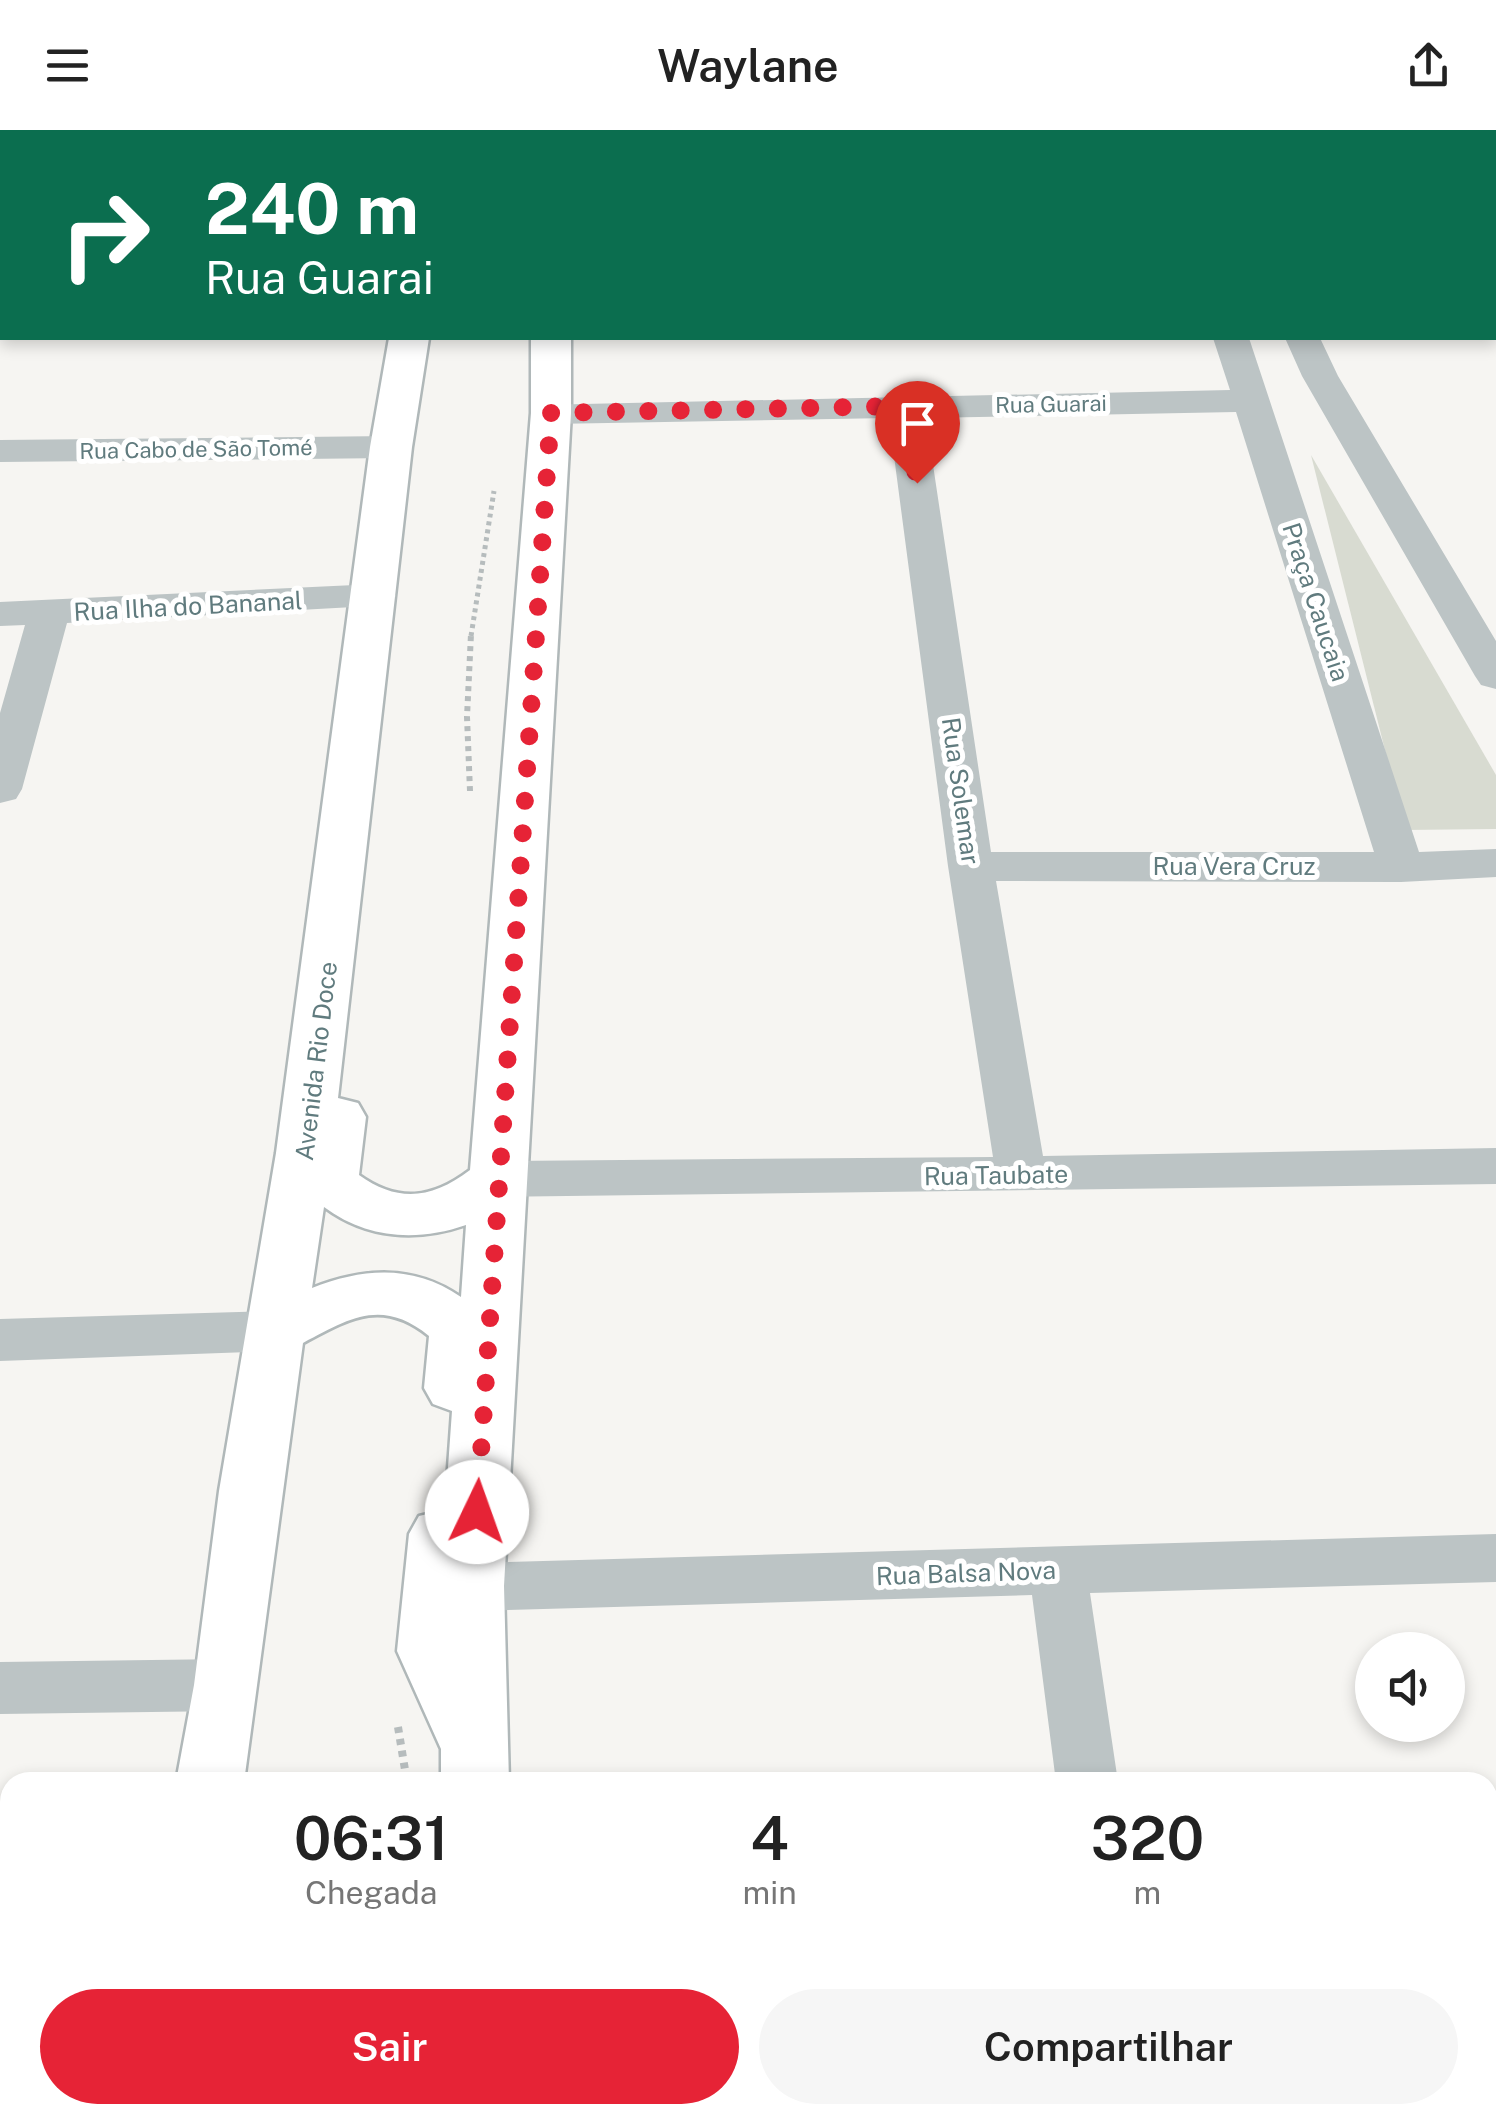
<!DOCTYPE html>
<html lang="pt">
<head>
<meta charset="utf-8">
<style>
  body { margin:0; font-family:"Public Sans",sans-serif; background:#f6f6f6; color:#222; height:100vh; display:flex; flex-direction:column; font-size:38px; white-space:nowrap }
  * { box-sizing:border-box; margin:0 }
  p { font-size:32px; color:#767676 }
  .icon { flex:none; width:55px; height:55px; fill:none; stroke:currentColor; stroke-width:2; stroke-linecap:round; stroke-linejoin:round }
  .map { position:relative; flex:1; overflow:hidden }
  .panel { position:absolute; left:0px; top:1642px; width:1498px; height:352px; display:flex; flex-direction:column; background:#fff; border-radius:30px 30px 0 0; box-shadow:0 5px 15px #0003 }
  .panel>* { flex:none }
  .top-card { position:absolute; left:0px; top:0px; width:1498px; height:210px; box-shadow:0 5px 15px #0003; background:#0b6e4f; color:#fff; overflow:hidden }
  .tools { position:absolute; left:1355px; top:1502px; display:grid; gap:20px }
  .tools a { display:grid; place-items:center; width:110px; height:110px; border-radius:50%; background:#fff; box-shadow:0 5px 15px #0003; font-size:50px }
  .pin { position:absolute; display:grid; place-items:center; width:85px; height:85px; color:#fff; margin:-102px -42px; border-radius:50% 50% 50% 0; rotate:-45deg; box-shadow:0 0 10px #0007 }
  .pin .icon { rotate:45deg }
  .me { position:absolute; width:110px; margin:-55px; rotate:3deg; stroke-linejoin:round; filter:drop-shadow(0 0 8px #0008) }
  .turn { display:flex; align-items:center; gap:35px; height:210px; padding:0 40px; font-size:45px }
  .turn .icon { width:130px; height:130px; stroke-width:2.5 }
  .turn b { display:block; font-size:70px; line-height:85px }
  .eta { display:flex; justify-content:space-evenly; align-items:center; height:170px; text-align:center }
  .eta b { font-size:60px; font-weight:600; line-height:70px }
  .primary-button { display:flex; gap:20px; margin-top:auto; padding:20px 40px }
  .primary-button a { flex:1; height:115px; border-radius:60px; background:#e62336; color:#fff; font-size:40px; font-weight:600; line-height:115px; text-align:center }
  .primary-button a+a { background:#f6f6f6; color:#222 }
  header { display:flex; justify-content:space-between; align-items:center; height:130px; padding:0 40px; background:#fff; font-size:45px; font-weight:600 }
  .map>svg:first-child { display:block }
</style>
</head>
<body>
<header><svg class="icon" aria-label="menu" viewBox="0 0 24 24"><path d="M4 6h16M4 12h16M4 18h16"/></svg>Waylane<svg class="icon" aria-label="share" viewBox="0 0 24 24"><path d="M12 15V3M7 8l5-5 5 5M5 13v7h14v-7"/></svg></header>
<div class="map">
<svg width="1496" height="1993" viewBox="0 0 1496 1993">
  <rect width="100%" height="100%" fill="#f6f5f2"/>
  <!-- green -->
  <path fill="#d8dbd1" d="M 1311,325 L 1496,645 L 1496,699 L 1405,700 Z"/>
  <g fill="none" stroke-linecap="round" stroke-linejoin="round">
    <!-- primary casing -->
    <g stroke="#b0b8b9" stroke-width="5">
      <path id="primary" d="M 418,0 L 454,0 L 454,2 L 419,2 Z
        M 516,0 L 552,0 L 552,2 L 517,2 Z
        M 389,208 L 429,208 L 412,317 L 338,968 L 358,973 L 366,987 L 359,1045 C 398,1073 432,1069 470,1040 L 531,283 L 531,208 L 571,208 L 571,283 L 504,1456 L 509,1652 L 441,1652 L 441,1619 L 397,1521 L 409,1404 L 419,1386 L 445,1380 L 452,1281 L 433,1274 L 424,1258 L 429,1206 C 382,1168 350,1188 303,1213 L 244,1652 L 176,1652 L 194,1555 L 219,1361 L 276,1023 L 370,317 ZM 324,1077 C 367,1109 417,1112 466,1095 L 461,1167 C 413,1134 363,1138 312,1158 Z
        M 114,1985 L 188,1985 L 187,1993 L 113,1993 Z
        M 447,1985 L 521,1985 L 521,1993 L 447,1993 Z"/>
    </g>
    <!-- path-far2 -->
    <path stroke="#b6bcbd" stroke-width="5" stroke-dasharray="4 4" stroke-linecap="butt" d="M 471,506 L 494,361"/>
    <!-- path-far1 -->
    <path stroke="#b6bcbd" stroke-width="6" stroke-dasharray="5 5" stroke-linecap="butt" d="M 470,661 L 467,587 L 471,504"/>
    <!-- path -->
    <path stroke="#b6bcbd" stroke-width="8" stroke-dasharray="6 6" stroke-linecap="butt" d="M 398,1597 L 407,1652
      M 406,1993 L 407,1985"/>
    <!-- lane -->
    <path fill="#bcc4c5" fill-rule="evenodd" d="M 172,1985 L 206,1985 L 206,1993 L 172,1993 Z"/>
    <!-- street -->
    <path fill="#bcc4c5" fill-rule="evenodd" d="M 1495,89 L 1496,89 L 1496,109 L 1495,109 Z
      M 0,170 L 2,171 L 2,192 L 0,192 Z
      M 1213,208 L 1249,208 L 1419,722 L 1496,719 L 1496,747 L 1401,752 L 996,751 L 1043,1026 L 1496,1018 L 1496,1054 L 497,1067 L 479,1062 L 472,1049 L 479,1036 L 497,1031 L 993,1027 L 948,736 L 889,288 L 551,294 L 538,291 L 532,283 L 538,275 L 1230,260 ZM 1236,282 L 1374,722 L 991,722 L 926,288 Z
      M 1285,208 L 1320,208 L 1338,246 L 1496,511 L 1496,559 L 1481,555 L 1475,546 L 1302,246 Z
      M 391,306 L 404,309 L 410,317 L 404,325 L 391,328 L 0,332 L 0,310 Z
      M 376,454 L 390,457 L 396,466 L 390,475 L 67,493 L 22,659 L 16,669 L 0,673 L 0,583 L 25,495 L 0,496 L 0,472 Z
      M 275,1181 L 294,1187 L 302,1201 L 294,1215 L 275,1221 L 0,1231 L 0,1189 Z
      M 1496,1404 L 1496,1452 L 1090,1463 L 1118,1652 L 1056,1652 L 1032,1465 L 436,1482 L 415,1475 L 407,1458 L 415,1441 L 436,1434 Z
      M 227,1529 L 248,1537 L 257,1555 L 248,1573 L 227,1581 L 0,1584 L 0,1532 Z
      M 1098,1985 L 1166,1985 L 1167,1993 L 1099,1993 Z"/>
    <!-- primary -->
    <use href="#primary" fill="#fff" fill-rule="evenodd"/>
  </g>
  <g fill="none" stroke-linecap="round" stroke-linejoin="round">
    <!-- route -->
    <path stroke="#e62336" stroke-width="18" stroke-dasharray="0 32.4" d="M 477,1382 L 551,283 L 906,276 L 917,353"/>
  </g>
  <g text-anchor="middle" dominant-baseline="central" stroke-width="10" stroke-linejoin="round" paint-order="stroke">
    <!-- far-street labels -->
    <g font-size="22" fill="#607b7e" stroke="#fff">
      <text transform="translate(1051 274) rotate(-1)">Rua Guarai</text>
      <text transform="translate(196 319) rotate(-1)">Rua Cabo de São Tomé</text>
    </g>
    <!-- street labels -->
    <g font-size="25" fill="#607b7e" stroke="#fff">
      <text transform="translate(1316 472) rotate(72)">Praça Caucaia</text>
      <text transform="translate(188 476) rotate(-3)">Rua Ilha do Bananal</text>
      <text transform="translate(961 661) rotate(82)">Rua Solemar</text>
      <text x="1234" y="736">Rua Vera Cruz</text>
      <text transform="translate(316 931) rotate(-83)">Avenida Rio Doce</text>
      <text transform="translate(996 1045) rotate(-1)">Rua Taubate</text>
      <text transform="translate(966 1443) rotate(-2)">Rua Balsa Nova</text>
    </g>
  </g>
</svg>
<div class="tools">
<a><svg class="icon" aria-label="sound" viewBox="0 0 24 24"><path d="M4 9h4l5-4v14l-5-4H4zM17 9q2 3 0 6"/></svg></a>
</div>
<div class="pin" style="left:917px;top:353px;background:#d93025"><svg class="icon" aria-label="arrive" viewBox="0 0 24 24"><path d="M6 21V4h12l-3 4 3 4H6"/></svg></div>
<svg class="me" style="left:477px;top:1382px" viewBox="-20 -20 40 40"><circle r="19" fill="#fff"/><path d="M0-13L10 11 0 6-10 11z" fill="#e62336"/></svg>
<div class="top-card">
<div class="turn"><svg class="icon" aria-label="right" viewBox="0 0 24 24"><path d="M7 20v-9h11M14 6l5 5-5 5"/></svg><div><b>240 m</b>Rua Guarai</div></div>
</div>
<section class="panel">
<div class="eta">
<div><b>06:31</b><p>Chegada</p></div>
<div><b>4</b><p>min</p></div>
<div><b>320</b><p>m</p></div>
</div>
<div class="primary-button"><a>Sair</a><a>Compartilhar</a></div>
</section>
</div>
</body>
</html>
